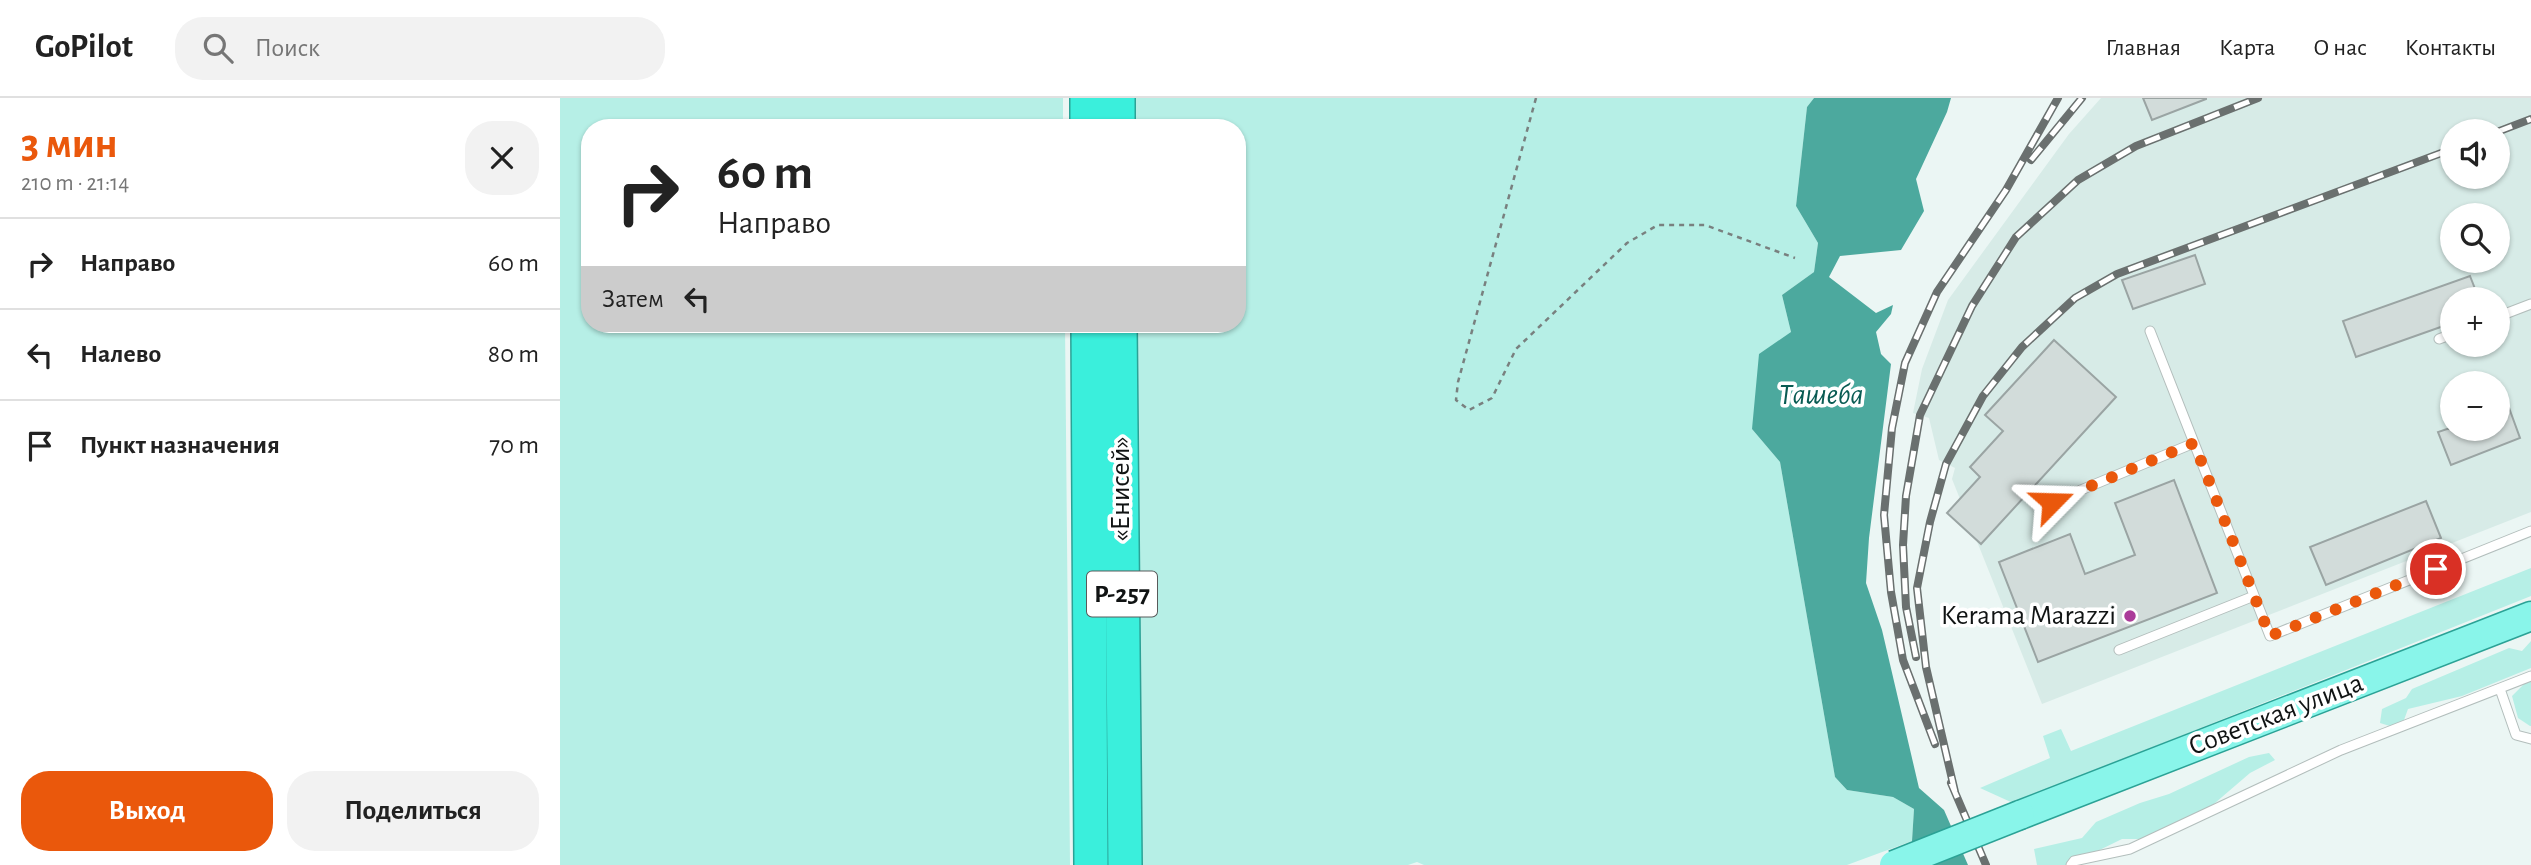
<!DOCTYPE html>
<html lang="ru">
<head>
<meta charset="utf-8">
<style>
  body { margin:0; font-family:"Alegreya Sans",sans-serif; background:#f2f2f2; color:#222; height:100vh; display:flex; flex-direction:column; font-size:26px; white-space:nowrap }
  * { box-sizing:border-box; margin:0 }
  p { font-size:23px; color:#767676 }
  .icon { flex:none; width:38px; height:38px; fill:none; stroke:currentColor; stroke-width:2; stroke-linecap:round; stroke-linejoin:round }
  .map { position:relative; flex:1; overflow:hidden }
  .drawer { display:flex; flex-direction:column; background:#fff; width:560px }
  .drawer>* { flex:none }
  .top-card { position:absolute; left:21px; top:21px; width:665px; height:214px; border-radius:28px; box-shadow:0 2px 5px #0004; background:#fff; color:#222; overflow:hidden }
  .controls { position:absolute; left:1880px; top:21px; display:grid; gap:14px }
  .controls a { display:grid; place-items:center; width:70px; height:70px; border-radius:50%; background:#fff; box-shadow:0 2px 5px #0004; font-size:35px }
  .pin { position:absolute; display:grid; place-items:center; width:60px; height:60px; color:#fff; margin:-30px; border:4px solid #fff; border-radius:50%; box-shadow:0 2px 7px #0007 }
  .me { position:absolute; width:77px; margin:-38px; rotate:68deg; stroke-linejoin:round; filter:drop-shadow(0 0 5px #0008) }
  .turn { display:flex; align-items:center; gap:24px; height:147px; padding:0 21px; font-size:32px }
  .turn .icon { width:91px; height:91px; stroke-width:2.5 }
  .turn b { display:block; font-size:49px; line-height:60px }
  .then { display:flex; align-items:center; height:66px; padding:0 21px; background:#0003; gap:14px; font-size:26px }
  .round { display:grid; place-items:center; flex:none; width:74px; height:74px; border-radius:28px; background:#f2f2f2 }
  .overview { display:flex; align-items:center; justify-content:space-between; height:119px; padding:0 21px }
  h1 { font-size:42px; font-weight:700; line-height:52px; color:#ea580c }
  .action { display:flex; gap:14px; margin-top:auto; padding:14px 21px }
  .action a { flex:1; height:80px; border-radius:28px; background:#ea580c; color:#fff; font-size:28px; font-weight:700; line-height:80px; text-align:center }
  .action a+a { background:#f2f2f2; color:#222 }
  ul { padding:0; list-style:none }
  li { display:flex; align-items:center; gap:21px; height:91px; padding:0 21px; border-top:2px solid #e0e0e0 }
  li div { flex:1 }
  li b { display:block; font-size:26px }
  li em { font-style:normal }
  header { display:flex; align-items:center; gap:42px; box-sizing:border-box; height:98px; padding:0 35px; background:#fff; border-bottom:2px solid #e0e0e0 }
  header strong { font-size:33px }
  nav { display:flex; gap:38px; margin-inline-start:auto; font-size:24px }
  .search { width:490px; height:63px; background:#f2f2f2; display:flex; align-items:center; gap:18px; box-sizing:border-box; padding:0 24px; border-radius:28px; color:#767676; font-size:26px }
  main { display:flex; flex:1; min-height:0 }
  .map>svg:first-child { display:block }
</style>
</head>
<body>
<header>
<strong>GoPilot</strong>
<div class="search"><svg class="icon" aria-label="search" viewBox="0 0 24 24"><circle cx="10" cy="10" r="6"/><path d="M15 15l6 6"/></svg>Поиск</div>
<nav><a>Главная</a><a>Карта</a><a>О нас</a><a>Контакты</a></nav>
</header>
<main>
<section class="drawer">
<div class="overview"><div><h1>3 мин</h1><p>210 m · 21:14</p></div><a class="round"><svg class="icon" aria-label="close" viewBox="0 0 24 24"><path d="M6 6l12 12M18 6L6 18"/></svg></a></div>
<ul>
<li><svg class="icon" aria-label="right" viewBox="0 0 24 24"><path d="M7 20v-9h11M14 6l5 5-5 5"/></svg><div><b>Направо</b></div><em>60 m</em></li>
<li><svg class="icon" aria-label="left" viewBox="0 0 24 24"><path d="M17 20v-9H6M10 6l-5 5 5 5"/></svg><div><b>Налево</b></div><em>80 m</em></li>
<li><svg class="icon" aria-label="arrive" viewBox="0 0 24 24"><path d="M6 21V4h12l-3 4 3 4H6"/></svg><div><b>Пункт назначения</b></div><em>70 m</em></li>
</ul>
<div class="action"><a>Выход</a><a>Поделиться</a></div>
</section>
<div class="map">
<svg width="1971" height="767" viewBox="0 0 1971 767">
  <rect width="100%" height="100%" fill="#ebf6f4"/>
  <!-- built -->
  <path fill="#d7ebe7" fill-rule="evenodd" d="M 1541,0 L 1971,0 L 1971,414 L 1482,606 L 1392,381 L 1395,370 L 1379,362 L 1369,320 L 1353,315 L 1362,271 L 1388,202 L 1509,36 ZM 1892,33 L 1937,33 L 1937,79 L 1892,79 ZM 1892,117 L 1937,117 L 1937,163 L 1892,163 ZM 1892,201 L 1937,201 L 1937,247 L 1892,247 ZM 1892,285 L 1937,285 L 1937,331 L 1892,331 Z"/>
  <!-- green -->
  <path fill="#b6efe6" d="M 0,0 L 503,0 L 503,30 L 30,30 L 30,226 L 505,226 L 510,767 L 0,767 Z
    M 572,0 L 1254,0 L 1247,9 L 1236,108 L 1258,145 L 1254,174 L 1222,197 L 1231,234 L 1192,331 L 1220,364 L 1275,679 L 1287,692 L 1333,699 L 1354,711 L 1352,743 L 1287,767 L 864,767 L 857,764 L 848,767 L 581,767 L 574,226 L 677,226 L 677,30 L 572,30 Z
    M 1971,470 L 1971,498 L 1453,705 L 1420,690 L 1490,660 L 1483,638 L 1501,631 L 1511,653 Z
    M 1971,543 L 1971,570 L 1902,598 L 1848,611 L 1844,622 L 1833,629 L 1820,625 L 1822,611 L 1846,600 L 1852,591 L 1949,550 L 1962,553 Z
    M 1971,583 L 1971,628 L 1970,628 L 1958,620 L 1952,598 L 1964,586 Z
    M 1709,655 L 1715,662 L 1690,675 L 1648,711 L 1585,741 L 1562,741 L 1509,767 L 1477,767 L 1474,751 L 1522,740 L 1536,724 L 1580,705 L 1609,696 L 1689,659 Z"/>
  <!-- water -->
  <path fill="#4ca99e" d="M 1254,0 L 1391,0 L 1387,14 L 1356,81 L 1364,113 L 1341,152 L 1280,158 L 1269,179 L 1316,215 L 1333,207 L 1331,216 L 1316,234 L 1321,256 L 1331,266 L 1309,440 L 1306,485 L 1322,532 L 1359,690 L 1384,712 L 1408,767 L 1358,767 L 1352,743 L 1354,711 L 1333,699 L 1287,692 L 1275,679 L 1220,364 L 1192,331 L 1199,256 L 1231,234 L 1222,197 L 1254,174 L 1258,145 L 1236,108 L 1247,9 Z"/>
  <!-- building -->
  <path fill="#d2dcda" stroke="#9aa4a3" stroke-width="2" d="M 1583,0 L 1646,0 L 1646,1 L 1592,22 Z
    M 1635,157 L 1645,186 L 1573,211 L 1562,182 Z
    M 1910,178 L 1919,201 L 1892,201 L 1892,225 L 1796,259 L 1783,223 Z
    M 1494,242 L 1556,299 L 1421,446 L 1387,415 L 1420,379 L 1410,369 L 1443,333 L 1425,317 Z
    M 1948,307 L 1960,340 L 1891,367 L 1878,334 L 1887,331 L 1937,331 L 1937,311 Z
    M 1614,382 L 1657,495 L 1478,564 L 1439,464 L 1510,436 L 1525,476 L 1575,457 L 1555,405 Z
    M 1866,403 L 1881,440 L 1766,487 L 1750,449 Z"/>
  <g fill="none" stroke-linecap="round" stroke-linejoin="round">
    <!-- lane casing -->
    <g stroke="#b3bebc" stroke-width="11">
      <path id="lane" d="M 1937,219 L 1971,206
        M 1590,233 L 1710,538 L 1971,433
        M 1879,241 L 1892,236
        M 1492,404 L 1634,345
        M 1559,552 L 1694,498
        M 1940,591 L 1956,637 L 1971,641
        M 1511,767 L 1514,763 L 1570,751 L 1781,652 L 1971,578"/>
    </g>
    <!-- primary casing -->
    <g stroke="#2ba296" stroke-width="31">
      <path id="primary" d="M 1460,717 L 1971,518"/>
    </g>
    <!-- highway casing -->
    <g stroke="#2ba296" stroke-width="36">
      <path id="highway" d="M 527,0 L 527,30
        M 558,0 L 558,30
        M 528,226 L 531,767
        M 560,226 L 565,767"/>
    </g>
    <!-- path -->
    <path stroke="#79807f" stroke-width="2.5" stroke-dasharray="5 5" stroke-linecap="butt" d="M 976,0 L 898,284 L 896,302 L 909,312 L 932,300 L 956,251 L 1067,145 L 1098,127 L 1145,127 L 1235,160"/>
    <!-- lane -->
    <use href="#lane" stroke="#fff" stroke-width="9"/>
    <!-- primary -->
    <use href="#primary" stroke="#89f5ea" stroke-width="28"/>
    <!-- highway -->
    <use href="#highway" stroke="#3aefdc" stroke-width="33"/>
    <!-- rail casing -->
    <g stroke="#6a706f" stroke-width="8">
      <path id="rail" d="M 1937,34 L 1971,21
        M 1471,62 L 1522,0
        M 1356,559 L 1346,509 L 1343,447 L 1346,398 L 1360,317 L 1412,208 L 1456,139 L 1518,82 L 1576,48 L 1698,0
        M 1375,646 L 1343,562 L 1331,494 L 1324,417 L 1332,330 L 1345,265 L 1377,194 L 1446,92 L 1498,0
        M 1391,685 L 1426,767
        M 1395,694 L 1366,569 L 1357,490 L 1370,424 L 1386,366 L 1423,298 L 1462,249 L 1515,200 L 1557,176 L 1892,51"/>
    </g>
    <!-- rail -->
    <use href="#rail" stroke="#fff" stroke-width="5" stroke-dasharray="16" stroke-linecap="butt"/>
    <!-- primary-bridge casing -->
    <g stroke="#2ba296" stroke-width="31" stroke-linecap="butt">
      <path id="primary-bridge" d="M 1334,767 L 1460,717"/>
    </g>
    <!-- primary-bridge -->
    <use href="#primary-bridge" stroke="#89f5ea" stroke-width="28"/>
  </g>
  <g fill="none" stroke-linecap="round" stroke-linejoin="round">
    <!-- route -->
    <path stroke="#ea580c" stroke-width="12" stroke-dasharray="0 21.6" d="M 1492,404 L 1634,345 L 1710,538 L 1876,471"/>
  </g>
  <!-- markers -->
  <circle fill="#ab3c9a" stroke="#fff" stroke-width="2.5" cx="1570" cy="518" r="7"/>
  <g text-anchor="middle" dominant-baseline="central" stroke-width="7" stroke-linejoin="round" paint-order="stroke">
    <!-- shield labels -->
    <rect fill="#fff" stroke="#585a5a" stroke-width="2" x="527" y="473.5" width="70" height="45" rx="5"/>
    <g font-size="26" font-weight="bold" fill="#101313">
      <text x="562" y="496">Р-257</text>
    </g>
    <!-- street labels -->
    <g font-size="28" fill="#101313" stroke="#fff">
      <text transform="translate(561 391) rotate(-90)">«Енисей»</text>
      <text transform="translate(1716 617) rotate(-21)">Советская улица</text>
    </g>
    <!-- poi labels -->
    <g font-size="28" fill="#101313" stroke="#fff" text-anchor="end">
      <text x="1556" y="518">Kerama Marazzi</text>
    </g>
    <!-- water labels -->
    <g font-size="30" font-style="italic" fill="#095b53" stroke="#fff">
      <text x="1261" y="297">Ташеба</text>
    </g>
  </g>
</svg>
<div class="controls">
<a><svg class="icon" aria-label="sound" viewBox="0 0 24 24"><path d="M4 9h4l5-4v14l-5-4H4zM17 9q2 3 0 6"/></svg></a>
<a><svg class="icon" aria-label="search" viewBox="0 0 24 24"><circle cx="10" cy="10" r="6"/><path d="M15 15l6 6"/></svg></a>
<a>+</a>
<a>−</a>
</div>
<div class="pin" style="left:1876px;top:471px;background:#d93025"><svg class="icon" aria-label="arrive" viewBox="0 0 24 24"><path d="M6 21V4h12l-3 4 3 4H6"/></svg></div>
<svg class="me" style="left:1492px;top:404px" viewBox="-20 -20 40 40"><path d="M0-17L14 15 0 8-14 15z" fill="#ea580c" stroke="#fff" stroke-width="4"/></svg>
<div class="top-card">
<div class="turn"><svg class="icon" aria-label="right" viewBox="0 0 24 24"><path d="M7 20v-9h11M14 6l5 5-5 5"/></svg><div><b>60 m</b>Направо</div></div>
<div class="then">Затем<svg class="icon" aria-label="left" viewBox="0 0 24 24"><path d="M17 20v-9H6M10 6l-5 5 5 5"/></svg></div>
</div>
</div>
</main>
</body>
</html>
